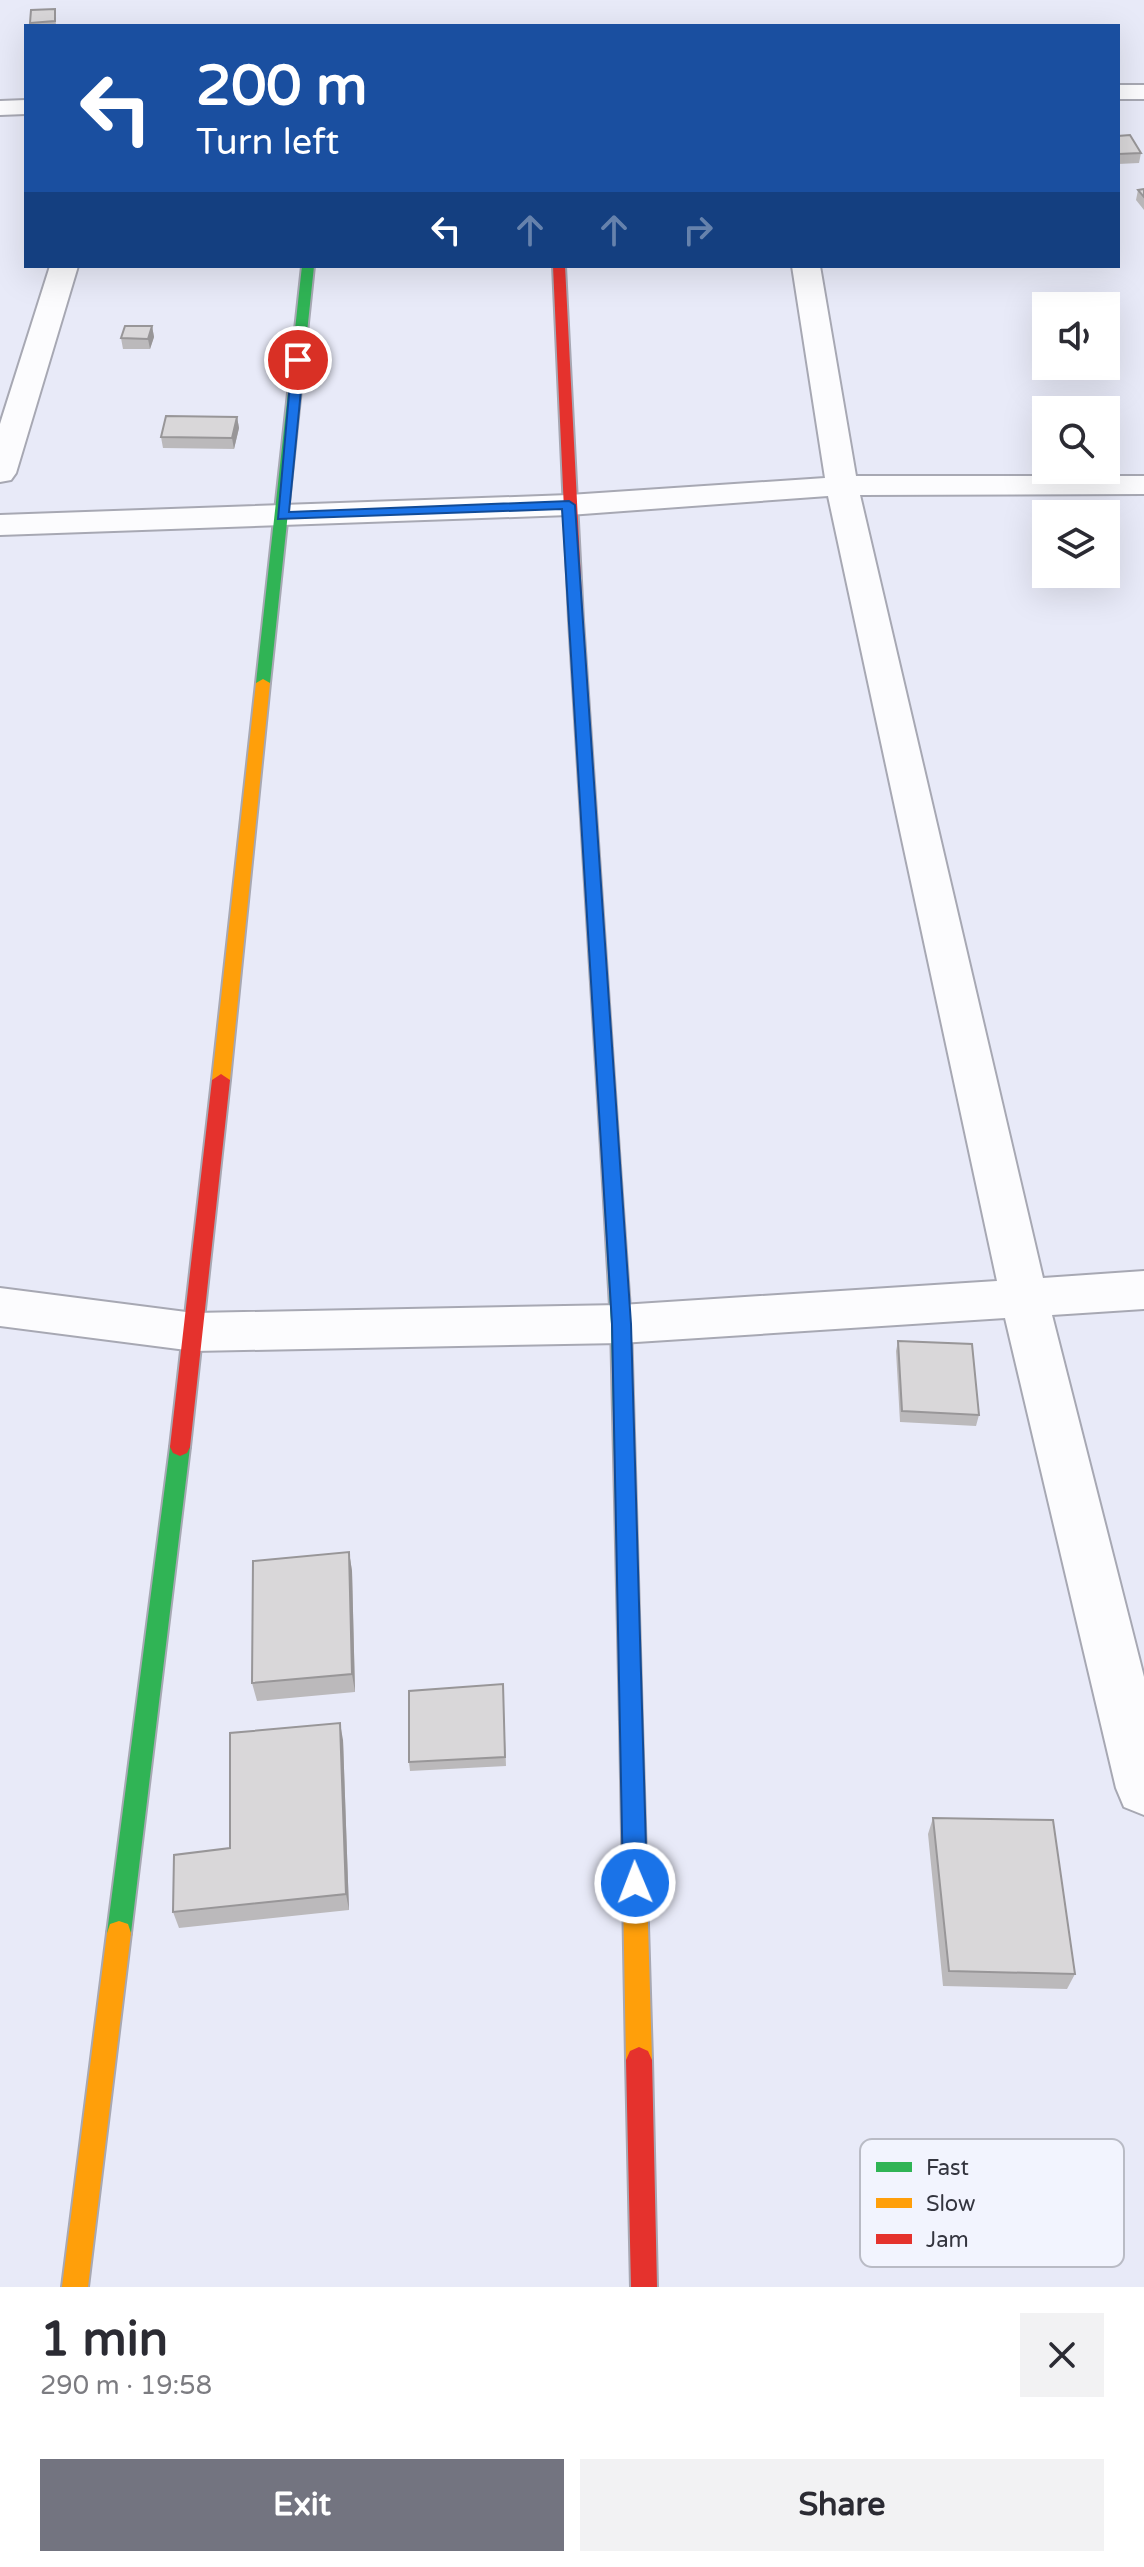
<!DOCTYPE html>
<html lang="en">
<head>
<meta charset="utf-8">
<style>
  body { margin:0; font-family:"Varela Round",sans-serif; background:#f2f2f3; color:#2b2b33; height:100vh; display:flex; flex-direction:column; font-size:30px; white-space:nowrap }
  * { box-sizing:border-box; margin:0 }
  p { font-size:26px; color:#7c7c81 }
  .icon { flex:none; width:44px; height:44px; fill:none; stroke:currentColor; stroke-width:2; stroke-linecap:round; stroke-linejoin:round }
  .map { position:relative; height:2287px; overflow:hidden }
  .side { display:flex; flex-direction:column; background:#fff; flex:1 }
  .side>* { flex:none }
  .top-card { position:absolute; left:24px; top:24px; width:1096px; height:244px; border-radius:0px; box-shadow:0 8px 32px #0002; background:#1a4fa0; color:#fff; overflow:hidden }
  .tools { position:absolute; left:1032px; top:292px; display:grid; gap:16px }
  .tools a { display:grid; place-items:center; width:88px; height:88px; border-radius:0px; background:#fff; box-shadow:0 8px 32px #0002; font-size:40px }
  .pin { position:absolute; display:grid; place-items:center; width:68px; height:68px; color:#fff; margin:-34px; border:4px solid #fff; border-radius:50%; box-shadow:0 2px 8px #0007 }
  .me { position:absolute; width:88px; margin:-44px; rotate:359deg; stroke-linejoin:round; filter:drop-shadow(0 0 6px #0008) }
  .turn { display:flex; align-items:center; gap:28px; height:168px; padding:0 40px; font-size:36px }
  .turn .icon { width:104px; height:104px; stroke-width:2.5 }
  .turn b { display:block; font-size:56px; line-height:68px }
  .lanes { display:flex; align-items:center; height:76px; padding:0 40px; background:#0003; justify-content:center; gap:40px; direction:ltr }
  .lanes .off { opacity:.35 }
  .round { display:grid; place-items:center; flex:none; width:84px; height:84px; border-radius:0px; background:#f2f2f3 }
  .summary { display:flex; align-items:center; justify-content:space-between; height:136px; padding:0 40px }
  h1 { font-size:48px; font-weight:800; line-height:60px }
  .primary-button { display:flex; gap:16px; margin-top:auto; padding:16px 40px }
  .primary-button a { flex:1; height:92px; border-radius:0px; background:#737480; color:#fff; font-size:32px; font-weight:800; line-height:92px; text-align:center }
  .primary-button a+a { background:#f2f2f3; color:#2b2b33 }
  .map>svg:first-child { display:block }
</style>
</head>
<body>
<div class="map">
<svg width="1144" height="2287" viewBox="0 0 1144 2287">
  <rect width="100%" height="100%" fill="#e8eaf8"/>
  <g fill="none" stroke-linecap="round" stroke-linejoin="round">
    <!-- street casing -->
    <g stroke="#a7a8b3" stroke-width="4">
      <path id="street" d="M 1118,85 L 1144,85 L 1144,99 L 1118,99 Z
        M 26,100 L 26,114 L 0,115 L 0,101 Z
        M 50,266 L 78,266 L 16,473 L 11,480 L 0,482 L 0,424 Z
        M 792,266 L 820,266 L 856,476 L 1144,476 L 1144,494 L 860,495 L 1043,1278 L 1144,1271 L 1144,1309 L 1052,1315 L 1144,1677 L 1144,1815 L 1124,1807 L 1116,1788 L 1005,1318 L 621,1343 L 194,1351 L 0,1326 L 0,1288 L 194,1313 L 621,1305 L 997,1281 L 828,496 L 569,515 L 0,535 L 0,515 L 569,495 L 825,478 Z"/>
    </g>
    <!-- fast casing -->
    <g stroke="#a7a8b3" stroke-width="4">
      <path id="fast" d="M 302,266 L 314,266 L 270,683 L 263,687 L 256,683 Z
        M 611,1159 L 617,1161 L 620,1166 L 631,1324 L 642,1722 L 639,1729 L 631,1733 L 623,1729 L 620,1722 L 611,1324 L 602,1166 L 605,1161 Z
        M 180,1438 L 187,1441 L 190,1447 L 131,1933 L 128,1942 L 119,1945 L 110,1942 L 107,1933 L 170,1447 L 173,1441 Z"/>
    </g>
    <!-- slow casing -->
    <g stroke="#a7a8b3" stroke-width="4">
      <path id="slow" d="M 576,616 L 583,620 L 620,1166 L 617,1171 L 605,1171 L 602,1166 L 569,620 Z
        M 263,679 L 270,683 L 230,1080 L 221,1086 L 212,1080 L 256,683 Z
        M 631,1711 L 639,1715 L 642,1722 L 652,2060 L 648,2069 L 639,2073 L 630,2069 L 626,2060 L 620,1722 L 623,1715 Z
        M 119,1921 L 128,1924 L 131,1933 L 88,2287 L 62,2287 L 107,1933 L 110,1924 Z"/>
    </g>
    <!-- jam casing -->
    <g stroke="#a7a8b3" stroke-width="4">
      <path id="jam" d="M 553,266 L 565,266 L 583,620 L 576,624 L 569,620 Z
        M 221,1074 L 230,1080 L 190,1447 L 187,1453 L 180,1456 L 173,1453 L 170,1447 L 212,1080 Z
        M 639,2047 L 648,2051 L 652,2060 L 657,2287 L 631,2287 L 626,2060 L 630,2051 Z"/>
    </g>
    <!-- street -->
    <use href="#street" fill="#fcfcfe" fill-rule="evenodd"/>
    <!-- fast -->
    <use href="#fast" fill="#30b455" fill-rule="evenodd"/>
    <!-- slow -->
    <use href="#slow" fill="#ff9f0a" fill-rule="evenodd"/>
    <!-- jam -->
    <use href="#jam" fill="#e5322d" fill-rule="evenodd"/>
  </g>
  <!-- wall -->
  <path fill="#bbb9bb" d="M 55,9 L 56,26 L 31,26 L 30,23 Z
    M 1118,136 L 1141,153 L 1139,163 L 1118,164 Z
    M 1144,189 L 1144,210 L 1136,200 L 1138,190 Z
    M 152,326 L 154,337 L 150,349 L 123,349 L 121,338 Z
    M 237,417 L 239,428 L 234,449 L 163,448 L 161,437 Z
    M 898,1341 L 979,1415 L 976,1426 L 900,1422 L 896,1351 Z
    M 349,1552 L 352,1571 L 355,1692 L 257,1701 L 252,1683 Z
    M 503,1684 L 506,1766 L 410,1771 L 409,1762 Z
    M 343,1740 L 349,1910 L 179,1928 L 173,1912 L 230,1848 Z
    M 933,1818 L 1075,1974 L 1067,1989 L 943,1986 L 928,1834 Z"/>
  <!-- shaded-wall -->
  <path fill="#989698" d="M 152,326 L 154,337 L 150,349 L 148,339 Z
    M 237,417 L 239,428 L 234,449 L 232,438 Z
    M 349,1552 L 352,1571 L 355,1692 L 352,1674 Z
    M 340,1723 L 343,1740 L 349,1910 L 346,1894 Z"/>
  <!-- building -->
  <path fill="#d9d7d9" stroke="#989698" stroke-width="2" d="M 55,9 L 55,21 L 30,23 L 31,10 Z
    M 1130,135 L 1141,153 L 1118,154 L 1118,136 Z
    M 1144,189 L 1144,197 L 1138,190 Z
    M 125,326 L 152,326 L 148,339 L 121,338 Z
    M 166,416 L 237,417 L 232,438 L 161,437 Z
    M 898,1341 L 972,1344 L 979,1415 L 902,1411 Z
    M 349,1552 L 352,1674 L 252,1683 L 253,1561 Z
    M 503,1684 L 505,1757 L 409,1762 L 409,1691 Z
    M 340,1723 L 346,1894 L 173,1912 L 174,1855 L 230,1848 L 230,1733 Z
    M 933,1818 L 1053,1820 L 1075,1974 L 949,1971 Z"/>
  <!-- route -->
  <path fill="#1a73e8" stroke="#114b97" stroke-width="2" d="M 298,356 L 304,360 L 289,512 L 569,501 L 575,505 L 631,1324 L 647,1883 L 643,1892 L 635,1895 L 626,1892 L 623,1883 L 612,1324 L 562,509 L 278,519 L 292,360 Z"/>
  <!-- legend -->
  <rect x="860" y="2139" width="264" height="128" rx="12" fill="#f2f4fe" stroke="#b9bbc5" stroke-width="2"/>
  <rect x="876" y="2162" width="36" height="10" fill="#30b455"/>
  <rect x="876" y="2198" width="36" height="10" fill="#ff9f0a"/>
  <rect x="876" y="2234" width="36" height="10" fill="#e5322d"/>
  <g font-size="22" fill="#34353f">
    <text x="926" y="2175">Fast</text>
    <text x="926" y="2211">Slow</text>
    <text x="926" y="2247">Jam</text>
  </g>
</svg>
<div class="tools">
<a><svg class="icon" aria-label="sound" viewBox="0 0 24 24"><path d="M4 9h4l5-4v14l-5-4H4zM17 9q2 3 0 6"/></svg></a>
<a><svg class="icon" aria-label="search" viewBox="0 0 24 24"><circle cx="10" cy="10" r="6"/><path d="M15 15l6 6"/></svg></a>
<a><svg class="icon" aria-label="layers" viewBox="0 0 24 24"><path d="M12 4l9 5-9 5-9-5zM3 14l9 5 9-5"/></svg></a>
</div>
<div class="pin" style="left:298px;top:360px;background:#d93025"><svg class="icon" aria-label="arrive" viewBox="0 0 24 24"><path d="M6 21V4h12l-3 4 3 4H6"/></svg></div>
<svg class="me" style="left:635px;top:1883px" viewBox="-20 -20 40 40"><circle r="17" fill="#1a73e8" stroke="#fff" stroke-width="3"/><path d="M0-11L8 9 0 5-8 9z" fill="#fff"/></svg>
<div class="top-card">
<div class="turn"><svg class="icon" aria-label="left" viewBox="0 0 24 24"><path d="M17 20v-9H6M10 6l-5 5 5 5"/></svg><div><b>200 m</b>Turn left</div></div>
<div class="lanes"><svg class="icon" aria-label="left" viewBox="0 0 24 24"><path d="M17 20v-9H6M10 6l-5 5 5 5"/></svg><svg class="icon off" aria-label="ahead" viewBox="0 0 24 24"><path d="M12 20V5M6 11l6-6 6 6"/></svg><svg class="icon off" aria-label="ahead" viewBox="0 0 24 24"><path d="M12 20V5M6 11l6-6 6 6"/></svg><svg class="icon off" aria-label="right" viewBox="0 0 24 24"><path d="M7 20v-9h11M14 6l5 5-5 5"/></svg></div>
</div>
</div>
<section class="side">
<div class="summary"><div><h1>1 min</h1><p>290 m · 19:58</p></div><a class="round"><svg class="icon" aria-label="close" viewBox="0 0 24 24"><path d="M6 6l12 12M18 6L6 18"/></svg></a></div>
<div class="primary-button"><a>Exit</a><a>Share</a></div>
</section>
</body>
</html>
